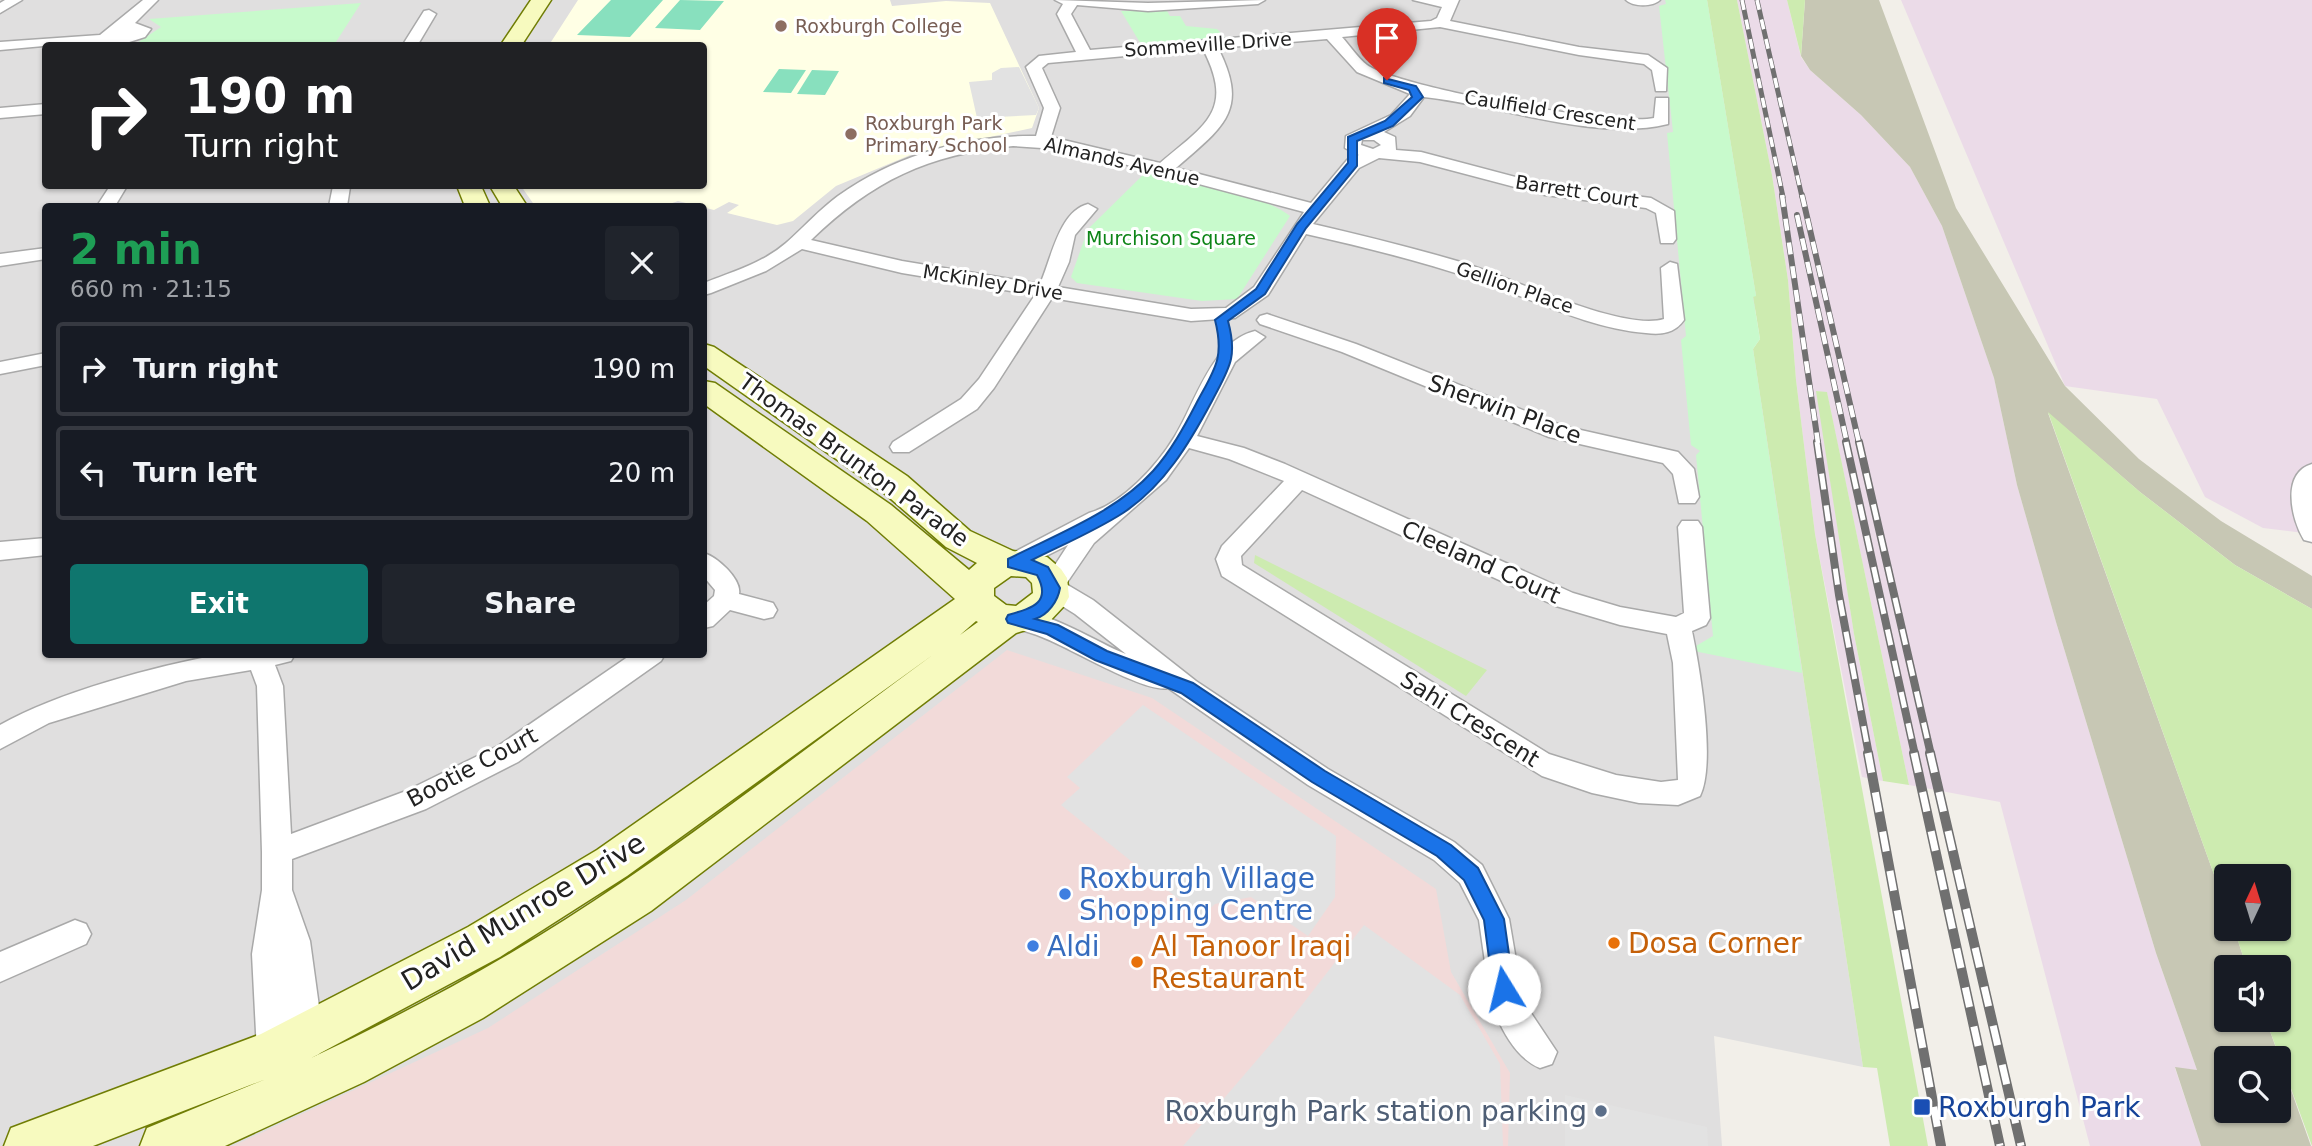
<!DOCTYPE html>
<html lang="en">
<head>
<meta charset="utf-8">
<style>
  body { margin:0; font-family:"DejaVu Sans",sans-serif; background:#20242c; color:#f1f3f6; height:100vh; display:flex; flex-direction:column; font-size:26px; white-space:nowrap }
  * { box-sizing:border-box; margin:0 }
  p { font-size:23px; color:#9ea1a6 }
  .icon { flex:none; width:38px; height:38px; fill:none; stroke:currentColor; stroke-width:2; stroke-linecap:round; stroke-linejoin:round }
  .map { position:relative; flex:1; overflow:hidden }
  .side { position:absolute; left:42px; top:203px; width:665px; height:455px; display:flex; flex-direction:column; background:#171b24; border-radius:7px; box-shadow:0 2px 5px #0004 }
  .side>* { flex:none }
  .guide { position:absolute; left:42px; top:42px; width:665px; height:147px; border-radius:7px; box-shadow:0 2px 5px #0004; background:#202124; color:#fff; overflow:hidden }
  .needle { width:46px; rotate:4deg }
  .fabs { position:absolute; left:2214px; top:864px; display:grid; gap:14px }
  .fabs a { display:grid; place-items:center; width:77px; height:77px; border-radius:7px; background:#171b24; box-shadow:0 2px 5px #0004; font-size:35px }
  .pin { position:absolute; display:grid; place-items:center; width:60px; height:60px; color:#fff; margin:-72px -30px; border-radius:50% 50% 50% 0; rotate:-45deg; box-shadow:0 0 7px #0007 }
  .pin .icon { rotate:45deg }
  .me { position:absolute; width:77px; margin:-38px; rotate:351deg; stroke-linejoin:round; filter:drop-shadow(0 0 5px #0008) }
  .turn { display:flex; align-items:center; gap:24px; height:147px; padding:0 28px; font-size:32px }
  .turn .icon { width:91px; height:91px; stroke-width:2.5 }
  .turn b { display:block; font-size:49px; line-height:60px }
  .round { display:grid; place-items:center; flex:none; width:74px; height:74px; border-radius:7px; background:#20242c }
  .overview { display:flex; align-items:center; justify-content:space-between; height:119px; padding:0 28px }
  h1 { font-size:42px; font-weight:700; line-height:52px; color:#1e9e55 }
  .cta { display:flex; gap:14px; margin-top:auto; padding:14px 28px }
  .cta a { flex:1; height:80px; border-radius:7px; background:#0f766e; color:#fff; font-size:28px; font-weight:700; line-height:80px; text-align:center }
  .cta a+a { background:#20242c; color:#f1f3f6 }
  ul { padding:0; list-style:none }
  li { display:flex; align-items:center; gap:21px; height:94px; margin:0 14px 10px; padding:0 14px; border:4px solid #363941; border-radius:7px }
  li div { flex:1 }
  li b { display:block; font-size:26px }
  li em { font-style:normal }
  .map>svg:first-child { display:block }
</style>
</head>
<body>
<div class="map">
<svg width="2312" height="1146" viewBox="0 0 2312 1146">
  <rect width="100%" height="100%" fill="#f2efe9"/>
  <!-- residential -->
  <path fill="#e0dfdf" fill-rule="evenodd" d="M 0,0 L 1707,0 L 1756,296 L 1753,349 L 1863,1067 L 1714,1036 L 1722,1146 L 0,1146 ZM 46,46 L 704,46 L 704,186 L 46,186 ZM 46,206 L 704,206 L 704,654 L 46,654 Z"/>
  <!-- commercial -->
  <path fill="#f2dad9" d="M 1007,650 L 1152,698 L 1436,889 L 1451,972 L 1510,1073 L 1508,1146 L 233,1146 L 488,1028 L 686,900 Z"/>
  <!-- industrial -->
  <path fill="#ebdbe8" d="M 1737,0 L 1787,0 L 1801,57 L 1810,70 L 1861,115 L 1910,167 L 1942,226 L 1994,378 L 2017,485 L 2056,622 L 2156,953 L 2197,1070 L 2175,1068 L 2201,1146 L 2090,1146 L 2000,802 L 1909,785 L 1827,393 L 1817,391 L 1854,634 L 1883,781 L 1862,777 L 1815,534 L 1796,380 L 1788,280 L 1772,175 Z
    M 1901,0 L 2312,0 L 2312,534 L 2263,528 L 2205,497 L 2157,399 L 2065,386 Z"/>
  <!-- education -->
  <path fill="#ffffe5" d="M 578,0 L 890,0 L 892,6 L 946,1 L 990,3 L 1039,108 L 1032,128 L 915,153 L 836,186 L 793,221 L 777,225 L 727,213 L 739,205 L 729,202 L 714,210 L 678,201 L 664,206 L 535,206 L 521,186 L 704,186 L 704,46 L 549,45 Z"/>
  <!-- construction -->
  <path fill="#c7c7b4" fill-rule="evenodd" d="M 1805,0 L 1879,0 L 1956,208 L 2065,386 L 2139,459 L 2221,521 L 2312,576 L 2312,609 L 2235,565 L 2140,492 L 2048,413 L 2226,908 L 2226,929 L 2234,929 L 2247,968 L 2226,968 L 2226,1020 L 2266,1020 L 2311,1146 L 2201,1146 L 2175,1067 L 2197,1070 L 2156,953 L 2056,622 L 2017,485 L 1994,378 L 1942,226 L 1910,167 L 1861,115 L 1810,70 L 1801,56 ZM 2226,1059 L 2278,1059 L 2278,1111 L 2226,1111 Z"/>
  <!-- grass -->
  <path fill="#cdebb0" d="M 1707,0 L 1737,0 L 1772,175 L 1788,280 L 1796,380 L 1815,534 L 1928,1146 L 1890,1146 L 1877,1068 L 1863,1067 L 1753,349 L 1760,339 L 1753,296 L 1756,296 Z
    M 1787,0 L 1805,0 L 1801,56 Z
    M 1816,391 L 1827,392 L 1909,785 L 1883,781 L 1854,634 Z
    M 2048,412 L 2140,492 L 2235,565 L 2312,609 L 2312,1146 L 2266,1020 L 2278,1020 L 2278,968 L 2247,968 L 2234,929 L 2278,929 L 2278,877 L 2226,877 L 2226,908 Z
    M 1255,555 L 1487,670 L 1466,696 L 1254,563 Z"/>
  <!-- park -->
  <path fill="#c8facc" d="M 1665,0 L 1707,0 L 1756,296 L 1753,297 L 1760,339 L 1753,349 L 1802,673 L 1689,650 L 1713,636 L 1696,455 L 1700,451 L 1691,445 L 1681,340 L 1686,336 L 1667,133 L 1673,132 L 1659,6 L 1666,4 Z
    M 361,3 L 334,45 L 134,45 L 161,27 L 149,19 Z
    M 1121,11 L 1167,11 L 1170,16 L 1180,16 L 1186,26 L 1217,29 L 1229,41 L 1142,46 Z
    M 1146,172 C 1183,181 1262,193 1290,216 L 1237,299 L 1202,301 L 1077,283 L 1071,277 L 1088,229 Z"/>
  <!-- pitch -->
  <path fill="#88e0be" d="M 611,0 L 663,0 L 630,37 L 577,35 Z
    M 680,0 L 724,1 L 700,30 L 655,28 Z
    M 779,69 L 806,70 L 791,93 L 763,92 Z
    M 812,70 L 839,71 L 825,95 L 797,94 Z"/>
  <!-- parking -->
  <path fill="#e2e2e2" d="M 1019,67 L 1039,108 L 1036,115 L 977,118 L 969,82 L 992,80 L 992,73 L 1001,68 Z
    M 1143,705 L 1336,836 L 1335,897 L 1308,936 L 1251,897 L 1215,904 L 1201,917 L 1061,805 L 1080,788 L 1067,777 Z
    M 1364,925 L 1460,995 L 1500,1064 L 1503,1146 L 1183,1146 L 1281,1032 Z
    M 1565,1095 L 1707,1127 L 1708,1146 L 1565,1146 Z"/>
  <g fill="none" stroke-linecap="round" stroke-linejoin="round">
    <!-- street casing -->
    <g stroke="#a9a9a9" stroke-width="3">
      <path id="street" d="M 5,0 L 22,0 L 0,13 L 0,3 Z
        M 143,0 L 158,0 L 135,23 L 151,29 L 145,37 L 123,44 L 76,43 L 0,50 L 0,42 L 100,35 Z
        M 1055,0 L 1148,3 L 1265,0 L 1258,4 L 1148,11 L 1077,5 L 1071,14 L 1090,50 L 1431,21 L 1437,18 L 1442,7 L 1413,0 L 1459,0 L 1450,21 L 1579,47 L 1648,55 L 1667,68 L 1666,91 L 1656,91 L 1652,70 L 1644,64 L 1579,55 L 1440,27 L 1342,37 C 1350,46 1358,58 1367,65 C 1397,87 1616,127 1654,118 L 1656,98 L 1668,98 L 1668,124 C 1596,142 1498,105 1424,97 L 1410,116 L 1384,132 L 1395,137 L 1396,150 L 1421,152 L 1546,185 L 1651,198 L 1674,211 L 1676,239 L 1673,243 L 1661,243 L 1656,213 L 1646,208 L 1545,195 L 1420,162 L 1379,158 L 1359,168 L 1313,224 C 1364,236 1414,248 1464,263 C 1509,277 1623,332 1664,319 L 1661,268 L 1670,262 L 1677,264 L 1684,320 C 1675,333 1662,335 1646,333 C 1587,328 1533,299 1477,280 C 1421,261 1364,247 1306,234 L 1268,295 L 1235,318 L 1191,321 L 1052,298 L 994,388 L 977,409 L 909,452 L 893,452 L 890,447 L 893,442 L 961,399 L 979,379 L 1035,295 L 902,273 L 802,249 L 766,271 L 711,293 L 704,295 L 704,283 C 732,272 763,263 786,243 C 803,228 819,210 838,196 C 896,155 965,135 1036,136 L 1044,108 L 1026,67 L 1039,56 L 1076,52 L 1057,14 L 1063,4 ZM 1327,39 L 1357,72 L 1410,94 L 1391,115 L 1346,136 L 1345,148 L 1359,155 L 1347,160 L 1311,203 L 1176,168 C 1223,127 1250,111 1218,48 ZM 1203,49 C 1235,111 1205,125 1160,163 L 1051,137 L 1060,108 L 1042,68 L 1048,63 ZM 1362,140 L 1374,140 L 1381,145 L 1373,149 L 1361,145 ZM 1013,146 L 1071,150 L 1304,212 L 1254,287 L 1226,308 L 1191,309 L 1058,287 L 1069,262 L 1075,235 L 1097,209 L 1088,204 C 1059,211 1051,260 1040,284 L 902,261 L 811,240 C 872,181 928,154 1013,146 Z
        M 1626,0 L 1660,0 C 1653,7 1633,7 1626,0 Z
        M 429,10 L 436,14 L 417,46 L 402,46 L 424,11 Z
        M 46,104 L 46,114 L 0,118 L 0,108 Z
        M 110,186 L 127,186 L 115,206 L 97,206 Z
        M 333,186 L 350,187 L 347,206 L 329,206 Z
        M 46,248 L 46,259 L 0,266 L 0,254 Z
        M 1267,314 L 1356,344 L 1563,426 L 1678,452 L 1694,469 L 1699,497 L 1695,503 L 1679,503 L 1673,474 L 1663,463 L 1549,437 L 1342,352 L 1260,324 L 1257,320 L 1260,316 Z
        M 1255,331 L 1265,337 L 1235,362 L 1197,436 L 1244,448 L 1285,464 L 1573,593 L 1620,607 L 1676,617 L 1684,613 L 1678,527 L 1682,521 L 1698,521 L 1702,527 L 1710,618 L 1706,625 L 1692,631 C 1700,669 1716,764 1700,796 L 1678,805 L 1639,803 L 1592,793 L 1542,776 L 1222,576 L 1216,559 L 1222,546 L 1284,481 L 1229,459 L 1189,448 L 1166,480 L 1094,543 L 1066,584 L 1093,600 L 1196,681 L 1328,769 L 1454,842 L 1482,865 L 1509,919 L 1523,1001 L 1557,1052 L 1552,1064 L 1540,1068 C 1515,1058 1501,1028 1491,1004 L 1479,920 L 1460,883 L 1434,860 L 1308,785 L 1168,688 C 1146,694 1067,646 1042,637 C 1030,632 1017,629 1005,626 L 1001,619 L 1005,612 C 1037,603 1095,642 1126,654 L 1075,614 L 1043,594 L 1040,588 L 1068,545 L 1014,572 L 1005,569 L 1002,563 L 1005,557 L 1089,513 C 1122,504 1157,466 1175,436 C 1196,402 1211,342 1255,331 ZM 1302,490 L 1556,606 L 1620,625 L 1667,634 L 1673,663 L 1678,780 L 1661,782 L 1616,775 L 1549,754 L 1242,565 L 1241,556 Z
        M 46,353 L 46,365 L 0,374 L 0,362 Z
        M 2312,464 L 2312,542 L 2304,540 C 2291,519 2281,473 2312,464 Z
        M 46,538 L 46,555 L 0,560 L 0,542 Z
        M 704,553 C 717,557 742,579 739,594 L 773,603 L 777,610 L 773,617 L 764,619 L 730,610 L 713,626 L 704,628 L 704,605 L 714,596 L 715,590 L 704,577 Z
        M 222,654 L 295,654 L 291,661 L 275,665 L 283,686 L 291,834 L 406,791 L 498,746 L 632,654 L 665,654 L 661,661 L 518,762 L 426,809 L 292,859 L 292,890 L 310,941 L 324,1043 L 319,1054 L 307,1059 L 295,1054 L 290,1036 L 291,1052 L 286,1064 L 274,1068 L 262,1064 L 257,1052 L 252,954 L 262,890 L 262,852 L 257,686 L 251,670 L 186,681 L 49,723 L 0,749 L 0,725 C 58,692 156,666 222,654 Z
        M 75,920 L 86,924 L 91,934 L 86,944 L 0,982 L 0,952 Z"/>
    </g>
    <!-- secondary casing -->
    <g stroke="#707d05" stroke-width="3">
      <path id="secondary" d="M 531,0 L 551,0 L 521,46 L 500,46 Z
        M 457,186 L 481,186 L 490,206 L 465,206 Z
        M 490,186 L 514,186 L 527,206 L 502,206 Z
        M 704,344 L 714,347 L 907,476 L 970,531 L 1013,551 L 1047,557 L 1061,569 L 1067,578 L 1069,597 L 1064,606 L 1048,623 L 1016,633 L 651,911 L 483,1018 L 364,1082 L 225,1146 L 140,1146 L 147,1128 L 266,1079 L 93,1146 L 4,1146 L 11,1128 L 261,1034 L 468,927 L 597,850 L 955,599 L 867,521 L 704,404 L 704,381 L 715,383 L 891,505 L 969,570 L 977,563 L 946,547 L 883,492 L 704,366 ZM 1011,576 L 1026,577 L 1032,583 L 1033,593 L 1016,606 L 1006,605 L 994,596 L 994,588 ZM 976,621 L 978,622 L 960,635 ZM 934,654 C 830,730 728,810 621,883 C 523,950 418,1008 311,1058 L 500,957 L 627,876 Z"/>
    </g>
    <!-- street -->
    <use href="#street" fill="#fff" fill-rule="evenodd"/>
    <!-- secondary -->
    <use href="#secondary" fill="#f7fabf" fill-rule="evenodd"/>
    <!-- rail-far3 casing -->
    <g stroke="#707070" stroke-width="5">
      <path id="rail-far3" d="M 1742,0 L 1783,197
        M 1757,0 L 1802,197"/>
    </g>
    <!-- rail-far2 casing -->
    <g stroke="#707070" stroke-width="6">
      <path id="rail-far2" d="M 1782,195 L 1818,443
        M 1802,195 L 1859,443
        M 1797,215 L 1847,443"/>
    </g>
    <!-- rail-far1 casing -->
    <g stroke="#707070" stroke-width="8">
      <path id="rail-far1" d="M 1817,442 L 1839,595 L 1869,755
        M 1846,442 L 1915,755
        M 1859,442 L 1931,755"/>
    </g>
    <!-- rail casing -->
    <g stroke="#707070" stroke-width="10">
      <path id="rail" d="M 1868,753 L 1941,1146
        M 1914,753 L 2000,1146
        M 1930,753 L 2021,1146"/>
    </g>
    <!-- rail-far3 -->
    <use href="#rail-far3" stroke="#fff" stroke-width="3.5" stroke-dasharray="10" stroke-linecap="butt"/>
    <!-- rail-far2 -->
    <use href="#rail-far2" stroke="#fff" stroke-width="4.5" stroke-dasharray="12" stroke-linecap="butt"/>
    <!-- rail-far1 -->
    <use href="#rail-far1" stroke="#fff" stroke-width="5" stroke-dasharray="16" stroke-linecap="butt"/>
    <!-- rail -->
    <use href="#rail" stroke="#fff" stroke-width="7" stroke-dasharray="20" stroke-linecap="butt"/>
  </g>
  <!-- route -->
  <path fill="#1a73e8" stroke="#114b97" stroke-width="2" d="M 1384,78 L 1416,86 L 1423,97 L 1393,126 L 1357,141 L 1357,166 L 1306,228 L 1265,294 L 1228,321 C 1238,358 1229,368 1212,401 C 1189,444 1164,486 1123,513 C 1095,531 1062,545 1032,560 L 1048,567 L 1060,588 C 1058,601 1048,615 1035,619 L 1058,625 L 1107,651 L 1193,683 L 1325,771 L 1451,845 L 1478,868 L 1504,919 L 1514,989 L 1511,996 L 1504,998 L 1496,996 L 1493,989 L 1484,920 L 1464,880 L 1437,856 L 1312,782 L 1181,693 L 1095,660 L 1047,634 L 1008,623 L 1006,619 L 1008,615 C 1032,608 1052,603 1037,575 L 1008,567 L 1008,559 C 1057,534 1116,512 1153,471 C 1171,451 1184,427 1196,404 C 1214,370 1225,359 1215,320 L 1256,289 L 1297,224 L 1348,163 L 1348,137 L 1385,121 L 1412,97 L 1409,90 L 1384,83 Z"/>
  <!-- markers -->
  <g fill="#8d6e63" stroke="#fff" stroke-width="2.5">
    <circle cx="781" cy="26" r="7"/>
    <circle cx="851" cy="134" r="7"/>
  </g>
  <g fill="#3f7fe0" stroke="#fff" stroke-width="2.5">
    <circle cx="1065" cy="894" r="7"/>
    <circle cx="1033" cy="946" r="7"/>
  </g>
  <g fill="#e8710a" stroke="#fff" stroke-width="2.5">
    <circle cx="1614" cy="943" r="7"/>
    <circle cx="1137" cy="962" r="7"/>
  </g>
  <rect fill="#1a4fb4" stroke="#fff" stroke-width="2.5" x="1913" y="1098" width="18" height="18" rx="3.5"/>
  <circle fill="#5c6f8a" stroke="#fff" stroke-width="2.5" cx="1601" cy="1111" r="7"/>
  <g text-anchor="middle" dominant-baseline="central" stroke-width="6" stroke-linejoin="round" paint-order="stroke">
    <!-- far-education labels -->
    <g font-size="19" fill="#785e54" stroke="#fff" text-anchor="start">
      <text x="795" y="26">Roxburgh College</text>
      <text x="865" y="123">Roxburgh Park<tspan x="865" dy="22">Primary School</tspan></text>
    </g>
    <!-- far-street labels -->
    <g font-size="19" fill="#222" stroke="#fff">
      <text transform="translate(1208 44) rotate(-4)">Sommeville Drive</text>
      <text transform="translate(1550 110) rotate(9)">Caulfield Crescent</text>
      <text transform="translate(1122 161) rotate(13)">Almands Avenue</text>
      <text transform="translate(1577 191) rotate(9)">Barrett Court</text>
      <text transform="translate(993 282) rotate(9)">McKinley Drive</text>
      <text transform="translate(1515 287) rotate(19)">Gellion Place</text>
    </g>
    <!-- far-park labels -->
    <g font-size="19" fill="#0c8416" stroke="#fff">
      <text x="1171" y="238">Murchison Square</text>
    </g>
    <!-- street labels -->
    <g font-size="23" fill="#222" stroke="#fff">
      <text transform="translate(1505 409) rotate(20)">Sherwin Place</text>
      <text transform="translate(854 460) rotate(36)">Thomas Brunton Parade</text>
      <text transform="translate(1481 562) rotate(24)">Cleeland Court</text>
      <text transform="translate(1470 719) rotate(32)">Sahi Crescent</text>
      <text transform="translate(472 767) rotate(-28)">Bootie Court</text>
    </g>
    <!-- near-shop labels -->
    <g font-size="28" fill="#366cbe" stroke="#fff" text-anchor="start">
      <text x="1079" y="878">Roxburgh Village<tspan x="1079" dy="32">Shopping Centre</tspan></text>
      <text x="1047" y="946">Aldi</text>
    </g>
    <!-- near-street labels -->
    <g font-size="28" fill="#222" stroke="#fff">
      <text transform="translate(523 912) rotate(-31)">David Munroe Drive</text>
    </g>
    <!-- near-food labels -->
    <g font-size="28" fill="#c56008" stroke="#fff" text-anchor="start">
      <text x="1628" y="943">Dosa Corner</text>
      <text x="1151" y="946">Al Tanoor Iraqi<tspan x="1151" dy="32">Restaurant</tspan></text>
    </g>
    <!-- near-transit labels -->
    <g font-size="28" fill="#164399" stroke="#fff" text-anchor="start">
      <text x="1938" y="1107">Roxburgh Park</text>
    </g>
    <!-- near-service labels -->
    <g font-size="28" fill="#4e5e75" stroke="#fff" text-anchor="end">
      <text x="1587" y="1111">Roxburgh Park station parking</text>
    </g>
  </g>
</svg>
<div class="fabs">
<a><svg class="needle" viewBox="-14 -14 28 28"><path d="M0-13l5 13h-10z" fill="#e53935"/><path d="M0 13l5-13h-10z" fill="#9ea1a6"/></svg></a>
<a><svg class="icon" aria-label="sound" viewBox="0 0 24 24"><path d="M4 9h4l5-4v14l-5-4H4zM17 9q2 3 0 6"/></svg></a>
<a><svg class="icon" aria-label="search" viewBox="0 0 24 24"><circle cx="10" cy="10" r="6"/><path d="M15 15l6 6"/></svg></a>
</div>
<div class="pin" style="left:1387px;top:80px;background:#d93025"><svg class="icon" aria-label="arrive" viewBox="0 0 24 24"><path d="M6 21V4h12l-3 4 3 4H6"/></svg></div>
<svg class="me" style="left:1504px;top:989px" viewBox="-20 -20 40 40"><circle r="19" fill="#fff"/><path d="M0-13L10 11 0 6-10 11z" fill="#1a73e8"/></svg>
<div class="guide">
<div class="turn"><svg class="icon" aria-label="right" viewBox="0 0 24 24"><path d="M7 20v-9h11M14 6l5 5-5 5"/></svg><div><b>190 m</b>Turn right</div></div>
</div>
<section class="side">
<div class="overview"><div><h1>2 min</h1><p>660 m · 21:15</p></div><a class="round"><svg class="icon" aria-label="close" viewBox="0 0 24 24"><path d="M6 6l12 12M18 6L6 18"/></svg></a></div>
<ul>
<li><svg class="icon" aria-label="right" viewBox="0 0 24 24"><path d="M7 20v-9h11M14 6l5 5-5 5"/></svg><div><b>Turn right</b></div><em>190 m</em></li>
<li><svg class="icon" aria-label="left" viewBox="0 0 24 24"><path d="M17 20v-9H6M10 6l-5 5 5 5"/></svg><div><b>Turn left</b></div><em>20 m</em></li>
</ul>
<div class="cta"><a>Exit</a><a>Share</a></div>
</section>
</div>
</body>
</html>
